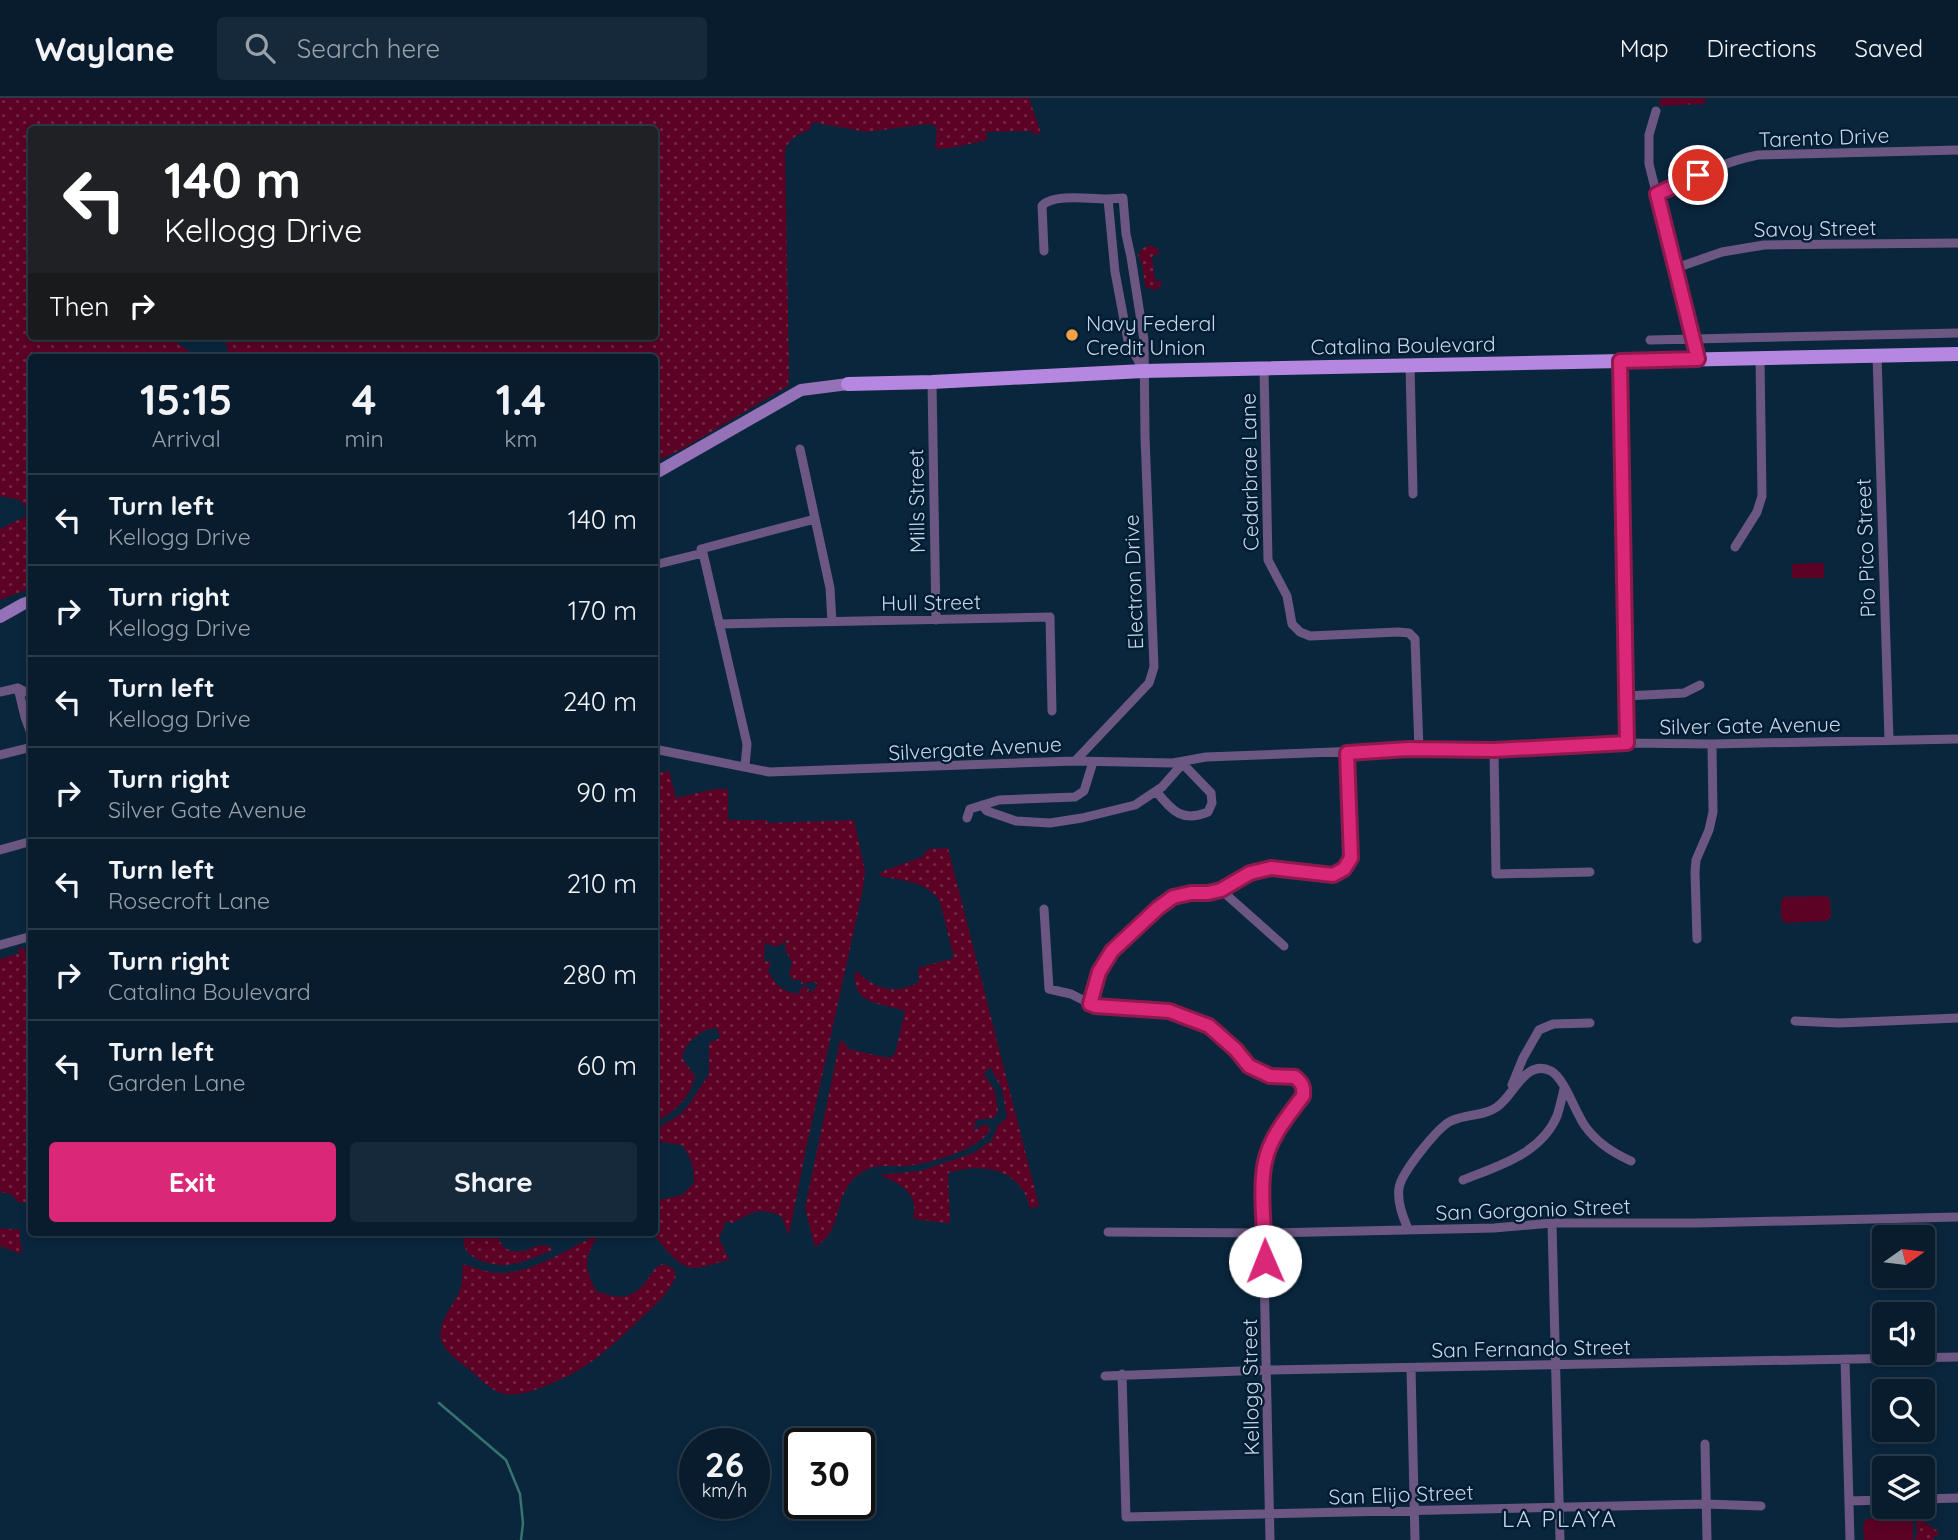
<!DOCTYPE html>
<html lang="en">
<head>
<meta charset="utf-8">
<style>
  body { margin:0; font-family:Quicksand,sans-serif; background:#16293a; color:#f1f3f6; height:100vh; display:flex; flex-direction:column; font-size:26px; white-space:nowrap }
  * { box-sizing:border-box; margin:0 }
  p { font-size:23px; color:#98a1aa }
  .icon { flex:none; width:38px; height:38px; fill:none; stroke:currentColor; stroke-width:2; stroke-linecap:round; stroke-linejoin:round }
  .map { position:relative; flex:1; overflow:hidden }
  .sheet { position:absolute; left:28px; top:256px; width:630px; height:882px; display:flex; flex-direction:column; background:#081c2e; border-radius:7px; box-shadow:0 4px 10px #0003,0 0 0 2px #293a4a }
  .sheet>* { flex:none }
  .top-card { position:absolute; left:28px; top:28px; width:630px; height:214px; border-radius:7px; box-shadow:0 4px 10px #0003,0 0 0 2px #293a4a; background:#202124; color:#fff; overflow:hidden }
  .needle { width:46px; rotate:76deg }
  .fabs { position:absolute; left:1872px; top:1127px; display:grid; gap:14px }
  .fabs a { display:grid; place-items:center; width:63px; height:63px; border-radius:7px; background:#081c2e; box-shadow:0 4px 10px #0003,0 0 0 2px #293a4a; font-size:35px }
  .speed { position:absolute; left:679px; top:1330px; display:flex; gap:14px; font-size:35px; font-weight:700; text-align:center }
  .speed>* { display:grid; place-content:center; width:91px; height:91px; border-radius:50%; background:#081c2e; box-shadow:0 4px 10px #0003,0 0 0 2px #293a4a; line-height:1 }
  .speed small { font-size:18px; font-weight:400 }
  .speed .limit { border:4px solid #111; border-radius:10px; background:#fff; color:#111 }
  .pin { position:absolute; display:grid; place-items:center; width:60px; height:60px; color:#fff; margin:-30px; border:4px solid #fff; border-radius:50%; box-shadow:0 2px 7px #0007 }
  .me { position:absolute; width:77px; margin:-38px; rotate:359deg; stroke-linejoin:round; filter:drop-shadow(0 0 5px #0008) }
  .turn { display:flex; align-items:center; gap:24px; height:147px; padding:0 21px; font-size:32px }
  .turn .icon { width:91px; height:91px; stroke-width:2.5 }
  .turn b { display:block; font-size:49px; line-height:60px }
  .then { display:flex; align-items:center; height:66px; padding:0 21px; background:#0003; gap:14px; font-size:26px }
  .eta { display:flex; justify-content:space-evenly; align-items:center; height:119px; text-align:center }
  .eta b { font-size:42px; font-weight:700; line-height:49px }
  .primary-button { display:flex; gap:14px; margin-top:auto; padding:14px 21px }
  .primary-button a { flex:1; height:80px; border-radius:7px; background:#db2777; color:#fff; font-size:28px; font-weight:700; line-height:80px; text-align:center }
  .primary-button a+a { background:#16293a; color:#f1f3f6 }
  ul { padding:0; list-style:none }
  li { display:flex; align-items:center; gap:21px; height:91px; padding:0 21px; border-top:2px solid #293a4a }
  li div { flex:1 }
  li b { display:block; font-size:26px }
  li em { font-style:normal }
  header { display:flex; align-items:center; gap:42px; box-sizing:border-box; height:98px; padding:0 35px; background:#081c2e; border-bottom:2px solid #293a4a }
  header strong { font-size:33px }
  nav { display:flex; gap:38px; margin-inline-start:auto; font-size:24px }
  .search { width:490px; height:63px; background:#16293a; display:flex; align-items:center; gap:18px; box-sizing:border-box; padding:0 24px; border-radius:7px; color:#98a1aa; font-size:26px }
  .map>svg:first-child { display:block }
</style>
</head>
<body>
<header>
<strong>Waylane</strong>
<div class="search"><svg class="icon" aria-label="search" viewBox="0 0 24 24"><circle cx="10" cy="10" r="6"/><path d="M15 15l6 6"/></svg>Search here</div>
<nav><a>Map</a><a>Directions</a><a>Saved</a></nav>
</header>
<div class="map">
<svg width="1958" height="1442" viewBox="0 0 1958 1442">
  <defs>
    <pattern id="grass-dots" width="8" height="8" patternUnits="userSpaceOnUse" patternTransform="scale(1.75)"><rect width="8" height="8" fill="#5c0225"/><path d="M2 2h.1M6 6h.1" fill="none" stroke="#722645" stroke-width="1.8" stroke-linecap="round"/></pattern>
    <pattern id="park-tufts" width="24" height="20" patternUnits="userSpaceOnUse" patternTransform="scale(1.75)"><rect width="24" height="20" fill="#5c0225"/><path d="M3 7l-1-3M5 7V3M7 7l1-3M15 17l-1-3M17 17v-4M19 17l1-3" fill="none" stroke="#722645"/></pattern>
  </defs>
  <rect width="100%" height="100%" fill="#0a263d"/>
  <!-- grass -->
  <path fill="url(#grass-dots)" fill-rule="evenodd" d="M 0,0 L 1029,0 L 1041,35 L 1035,37 L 1033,33 L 986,34 L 987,42 L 951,50 L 935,51 L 937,32 L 934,27 L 927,26 L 867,34 L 822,26 L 817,24 L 813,25 L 808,33 C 797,36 790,41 785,51 L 789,277 L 788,288 L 684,350 L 655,364 L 654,259 L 229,259 L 225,238 L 654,238 L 654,32 L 32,32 L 32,238 L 175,238 L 177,245 L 197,259 L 32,259 L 31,490 L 0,502 L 0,431 L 30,416 L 20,402 L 0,398 Z
    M 1149,147 C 1155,149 1159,150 1159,156 L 1152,158 L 1155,183 L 1162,183 C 1162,188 1159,191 1154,192 L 1145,188 L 1142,165 L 1138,157 L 1142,151 Z
    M 669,673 L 676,700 L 715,691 L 728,691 L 728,722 L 767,722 L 767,725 L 854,722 L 865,773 L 863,791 L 806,1051 L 789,1137 L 781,1118 C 759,1109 753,1114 733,1125 L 726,1123 L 719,1140 L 729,1162 C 718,1164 706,1169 695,1170 C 677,1170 662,1146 652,1134 L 654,1134 L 655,1103 L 682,1097 L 694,1085 C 694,1069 691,1059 682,1047 L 655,1043 L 655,1032 L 681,1016 L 692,1002 L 709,976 L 709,945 L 720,940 L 717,930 C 702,930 684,945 682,960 L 695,978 C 690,1000 675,1014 655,1024 L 654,676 ZM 786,843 L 785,851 L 792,865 L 789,876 L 793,882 L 801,882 L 801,886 L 813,884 L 818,886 L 811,895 L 808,894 L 810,889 L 802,889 L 798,896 C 781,893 777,888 768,873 L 771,864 L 764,863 L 765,845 L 776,849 Z
    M 948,750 L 1039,1108 L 1030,1110 C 1028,1105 1027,1098 1024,1094 C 1008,1067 974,1067 948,1075 L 950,1125 L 920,1122 L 913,1120 C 920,1095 899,1085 879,1077 L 920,1073 L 974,1055 L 992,1042 L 998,1027 L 1007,1020 L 1002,991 L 990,969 L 984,976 L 995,993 L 998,1013 L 994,1020 L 976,1022 L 974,1032 L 977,1031 L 982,1027 L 987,1027 L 990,1032 C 979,1052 928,1066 906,1068 C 894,1069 880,1066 868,1071 C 829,1089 847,1132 815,1149 L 805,1110 L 840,943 L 844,944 L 848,951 L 888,960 L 895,956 L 905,913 C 883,905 852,908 855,875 L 858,874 C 875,892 897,897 919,884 L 918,870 L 954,860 L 940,804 C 927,783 904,783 880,778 L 881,774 L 922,759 L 928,751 Z
    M 21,849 L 27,854 L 32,853 L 32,1103 L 19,1105 L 11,1096 L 0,1094 L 0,861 L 20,855 L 17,851 Z
    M 0,1130 L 20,1132 L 20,1146 L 22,1146 L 21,1156 L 0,1148 Z
    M 464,1134 L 498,1134 C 498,1150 511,1157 527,1152 C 534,1150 530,1149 538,1148 C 542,1147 546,1148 550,1148 L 552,1152 C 527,1163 504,1174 477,1161 C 464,1154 463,1148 464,1134 Z
    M 600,1135 C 584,1160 583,1167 596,1193 C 617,1201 632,1203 647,1182 C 652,1175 654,1170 662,1166 L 673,1170 L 676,1178 C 669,1196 652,1210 638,1223 C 606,1254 584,1274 542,1289 C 531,1294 517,1298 505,1296 C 492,1294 480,1281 470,1272 C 460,1264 444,1254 441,1241 C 437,1225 454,1207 460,1192 C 463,1185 462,1174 463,1166 C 474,1169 485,1174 496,1175 C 527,1178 572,1149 600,1135 Z
    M 1916,1422 C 1925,1421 1931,1431 1940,1434 L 1932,1442 L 1915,1442 L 1917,1436 Z"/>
  <!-- park -->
  <path fill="url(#park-tufts)" d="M 1661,0 L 1705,0 L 1705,6 L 1659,8 Z"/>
  <!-- pitch -->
  <path fill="#5c0225" d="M 1824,465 L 1824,480 L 1792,480 L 1792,466 Z
    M 1826,798 L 1830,802 L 1831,819 L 1826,823 L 1785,825 L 1781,820 L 1781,803 L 1784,799 Z
    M 1910,1420 L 1913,1424 L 1913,1441 L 1912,1442 L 1864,1442 L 1863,1426 L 1867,1421 Z"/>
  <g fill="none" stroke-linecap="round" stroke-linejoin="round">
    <!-- stream -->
    <path stroke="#36736d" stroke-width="2.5" d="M 439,1305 L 506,1362 L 520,1396 L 523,1425 L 521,1442"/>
    <!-- minor -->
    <path stroke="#6c5782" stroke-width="9" d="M 1656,13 L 1649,37 L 1649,66 L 1698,261
      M 1657,96 C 1690,81 1722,64 1758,57 L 1958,52
      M 1044,153 L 1042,108 C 1052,95 1092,101 1108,101 L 1115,174 L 1128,243 L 1143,272
      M 1676,170 L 1722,154 L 1764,147 L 1958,145
      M 1650,242 L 1958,235
      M 1877,257 L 1889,642
      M 1620,263 L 1627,645
      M 1410,267 L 1413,396
      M 1264,271 L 1268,462 L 1287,498 L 1292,526 L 1300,534 L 1310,538 L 1398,534 L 1409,535 L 1415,541 L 1419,651
      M 932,284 L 936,522
      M 800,351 L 830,490 L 832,524
      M 1735,449 L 1757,414 L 1762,398 L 1760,260
      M 703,455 L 747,646 L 745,668
      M 654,467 L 703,455 L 701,451 L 815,421
      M 719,526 L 1050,519 L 1052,613
      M 18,590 L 25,619 L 32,638
      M 0,594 L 18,590 L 25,594 L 32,593
      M 1626,598 L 1684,595 L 1700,587
      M 654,651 L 769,674 L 1075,663 L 1173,665 L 1206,659 L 1408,651 L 1494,652 L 1627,645 L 1712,646 L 1958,641
      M 1494,652 L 1496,776 L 1590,774
      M 0,657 L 32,649
      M 1075,663 L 1149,585 L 1154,569 L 1145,339 L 1144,242 L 1131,159 L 1126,136 L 1123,100 L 1108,101
      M 1156,693 C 1172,712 1181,725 1208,714 L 1212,705 L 1211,695 L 1182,665
      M 982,707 L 987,713 L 1016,723 L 1050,725 L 1082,720 L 1135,707 L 1162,689 L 1184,664
      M 967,720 L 970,711 L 999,702 L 1075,699 L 1084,693 L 1093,664
      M 0,752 L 32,743
      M 1221,792 L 1284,848
      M 1044,811 L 1049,891 L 1071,896 L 1095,908 L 1169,913 L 1209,928 L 1236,952 L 1249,968 L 1270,978 L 1295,979 L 1302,985 L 1304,990 L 1303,998 C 1281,1028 1267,1045 1262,1083 L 1270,1442
      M 1697,841 L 1695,774 L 1696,762 L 1709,732 L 1713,714 L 1712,646
      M 0,847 L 32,838
      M 1090,906 L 1099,874 L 1112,853 L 1158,810 L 1173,799 L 1191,795 L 1208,795 L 1221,792 L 1250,775 L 1271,770 L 1333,777 L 1344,771 L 1351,760 L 1347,655
      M 1795,923 L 1839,925 L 1958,920
      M 1512,987 L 1523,960 L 1539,932 L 1553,926 L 1590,925
      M 1463,1082 C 1498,1068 1541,1056 1557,1018 C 1560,1009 1562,999 1564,991
      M 1552,1125 L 1560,1442
      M 1408,1131 C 1403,1119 1397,1104 1399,1090 C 1401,1075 1438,1029 1451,1023 C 1465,1016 1485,1018 1497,1009 C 1514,998 1525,960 1551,973 C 1565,981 1575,1014 1585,1028 C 1597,1045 1613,1055 1631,1063
      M 1108,1134 L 1265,1135 L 1494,1130 L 1552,1125 L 1698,1125 L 1958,1119
      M 1845,1261 L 1850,1442
      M 1411,1270 L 1415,1442
      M 1122,1276 L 1126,1419 L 1706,1406 L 1761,1408
      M 1105,1278 L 1267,1272 L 1958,1259
      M 1705,1346 L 1707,1442
      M 1923,1401 L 1958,1400
      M 1849,1403 L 1885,1402"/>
    <!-- secondary -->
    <path stroke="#9572b7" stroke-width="12" d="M 654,376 L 801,292 L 848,286
      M 0,519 L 23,506 L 32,503"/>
    <!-- primary -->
    <path stroke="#b587e1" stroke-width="14" d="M 848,286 L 932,284 L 1143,273 L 1958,256"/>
  </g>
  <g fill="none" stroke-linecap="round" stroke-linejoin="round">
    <!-- route casing -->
    <g stroke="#8e194d" stroke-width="18">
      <path id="route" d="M 1265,1163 C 1265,1134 1259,1090 1265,1064 C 1270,1039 1288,1018 1303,998 C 1304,988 1302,985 1295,979 L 1270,978 L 1249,968 L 1236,952 L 1209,928 L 1169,913 L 1095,908 L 1090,906 L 1099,874 L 1112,853 L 1158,810 L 1173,799 L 1191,795 L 1208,795 L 1221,792 L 1250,775 L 1271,770 L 1333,777 L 1344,771 L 1351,760 L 1347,655 L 1408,651 L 1494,652 L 1627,645 L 1620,263 L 1698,261 L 1657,96 L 1698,77"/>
    </g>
    <!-- route -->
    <use href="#route" stroke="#db2777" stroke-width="12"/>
  </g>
  <!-- markers -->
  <circle fill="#f4a344" stroke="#021d33" stroke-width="2.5" cx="1072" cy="237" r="7"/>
  <g text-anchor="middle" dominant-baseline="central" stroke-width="5" stroke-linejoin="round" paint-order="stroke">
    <!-- street labels -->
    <g font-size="21" fill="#c7d7e6" stroke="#021d33">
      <text transform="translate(1824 39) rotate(-2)">Tarento Drive</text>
      <text transform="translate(1815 130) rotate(-1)">Savoy Street</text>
      <text transform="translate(1403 247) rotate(-1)">Catalina Boulevard</text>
      <text transform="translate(1249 374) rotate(-91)">Cedarbrae Lane</text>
      <text transform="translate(916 403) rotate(-91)">Mills Street</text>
      <text transform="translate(1865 450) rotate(-92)">Pio Pico Street</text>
      <text transform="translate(1133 484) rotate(-92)">Electron Drive</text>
      <text transform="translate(931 504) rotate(-1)">Hull Street</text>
      <text transform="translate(1750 627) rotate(-1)">Silver Gate Avenue</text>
      <text transform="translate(975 650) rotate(-3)">Silvergate Avenue</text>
      <text transform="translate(1533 1111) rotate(-2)">San Gorgonio Street</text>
      <text transform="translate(1531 1250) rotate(-1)">San Fernando Street</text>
      <text transform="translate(1250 1289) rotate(-91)">Kellogg Street</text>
      <text transform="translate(1401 1396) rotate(-2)">San Elijo Street</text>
    </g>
    <!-- poi labels -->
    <g font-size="21" fill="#c7d7e6" stroke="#021d33" text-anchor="start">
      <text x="1086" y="225">Navy Federal<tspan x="1086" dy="24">Credit Union</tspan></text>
    </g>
    <!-- neighbourhood labels -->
    <g font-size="23" letter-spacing="2" fill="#c7d7e6" stroke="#021d33">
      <text x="1560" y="1420">LA PLAYA</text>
    </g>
  </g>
</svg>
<div class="fabs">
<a><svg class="needle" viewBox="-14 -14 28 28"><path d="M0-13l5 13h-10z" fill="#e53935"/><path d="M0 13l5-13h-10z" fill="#98a1aa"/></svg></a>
<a><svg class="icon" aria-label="sound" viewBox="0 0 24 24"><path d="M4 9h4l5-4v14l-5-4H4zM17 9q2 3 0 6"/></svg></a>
<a><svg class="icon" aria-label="search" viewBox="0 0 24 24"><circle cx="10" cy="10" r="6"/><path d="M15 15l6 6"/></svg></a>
<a><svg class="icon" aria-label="layers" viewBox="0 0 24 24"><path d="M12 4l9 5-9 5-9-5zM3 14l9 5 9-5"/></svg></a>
</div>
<div class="speed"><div>26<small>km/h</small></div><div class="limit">30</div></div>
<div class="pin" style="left:1698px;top:77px;background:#d93025"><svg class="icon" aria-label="arrive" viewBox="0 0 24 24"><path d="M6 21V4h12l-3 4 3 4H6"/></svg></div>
<svg class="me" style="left:1265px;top:1163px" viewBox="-20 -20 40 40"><circle r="19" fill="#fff"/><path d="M0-13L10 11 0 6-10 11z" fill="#db2777"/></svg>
<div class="top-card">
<div class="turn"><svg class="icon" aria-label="left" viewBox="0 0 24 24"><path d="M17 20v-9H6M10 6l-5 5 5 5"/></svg><div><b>140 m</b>Kellogg Drive</div></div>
<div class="then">Then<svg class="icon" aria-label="right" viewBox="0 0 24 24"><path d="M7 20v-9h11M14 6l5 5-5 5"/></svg></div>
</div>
<section class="sheet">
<div class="eta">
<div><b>15:15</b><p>Arrival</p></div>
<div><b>4</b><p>min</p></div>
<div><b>1.4</b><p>km</p></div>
</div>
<ul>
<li><svg class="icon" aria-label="left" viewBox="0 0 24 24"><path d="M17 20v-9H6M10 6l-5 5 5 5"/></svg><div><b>Turn left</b><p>Kellogg Drive</p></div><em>140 m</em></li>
<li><svg class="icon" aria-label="right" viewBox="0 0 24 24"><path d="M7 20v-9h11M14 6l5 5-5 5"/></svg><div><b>Turn right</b><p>Kellogg Drive</p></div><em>170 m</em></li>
<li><svg class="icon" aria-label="left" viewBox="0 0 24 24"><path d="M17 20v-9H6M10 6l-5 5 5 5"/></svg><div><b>Turn left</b><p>Kellogg Drive</p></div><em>240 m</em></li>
<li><svg class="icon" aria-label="right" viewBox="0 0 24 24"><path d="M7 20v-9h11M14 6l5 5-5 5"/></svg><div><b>Turn right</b><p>Silver Gate Avenue</p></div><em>90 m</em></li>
<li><svg class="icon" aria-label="left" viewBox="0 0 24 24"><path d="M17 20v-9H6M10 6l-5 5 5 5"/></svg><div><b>Turn left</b><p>Rosecroft Lane</p></div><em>210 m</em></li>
<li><svg class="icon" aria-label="right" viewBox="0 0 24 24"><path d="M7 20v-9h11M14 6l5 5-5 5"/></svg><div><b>Turn right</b><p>Catalina Boulevard</p></div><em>280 m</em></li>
<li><svg class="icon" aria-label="left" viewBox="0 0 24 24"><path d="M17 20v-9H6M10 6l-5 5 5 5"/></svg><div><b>Turn left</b><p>Garden Lane</p></div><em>60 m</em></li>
</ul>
<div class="primary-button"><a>Exit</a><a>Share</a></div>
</section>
</div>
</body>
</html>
